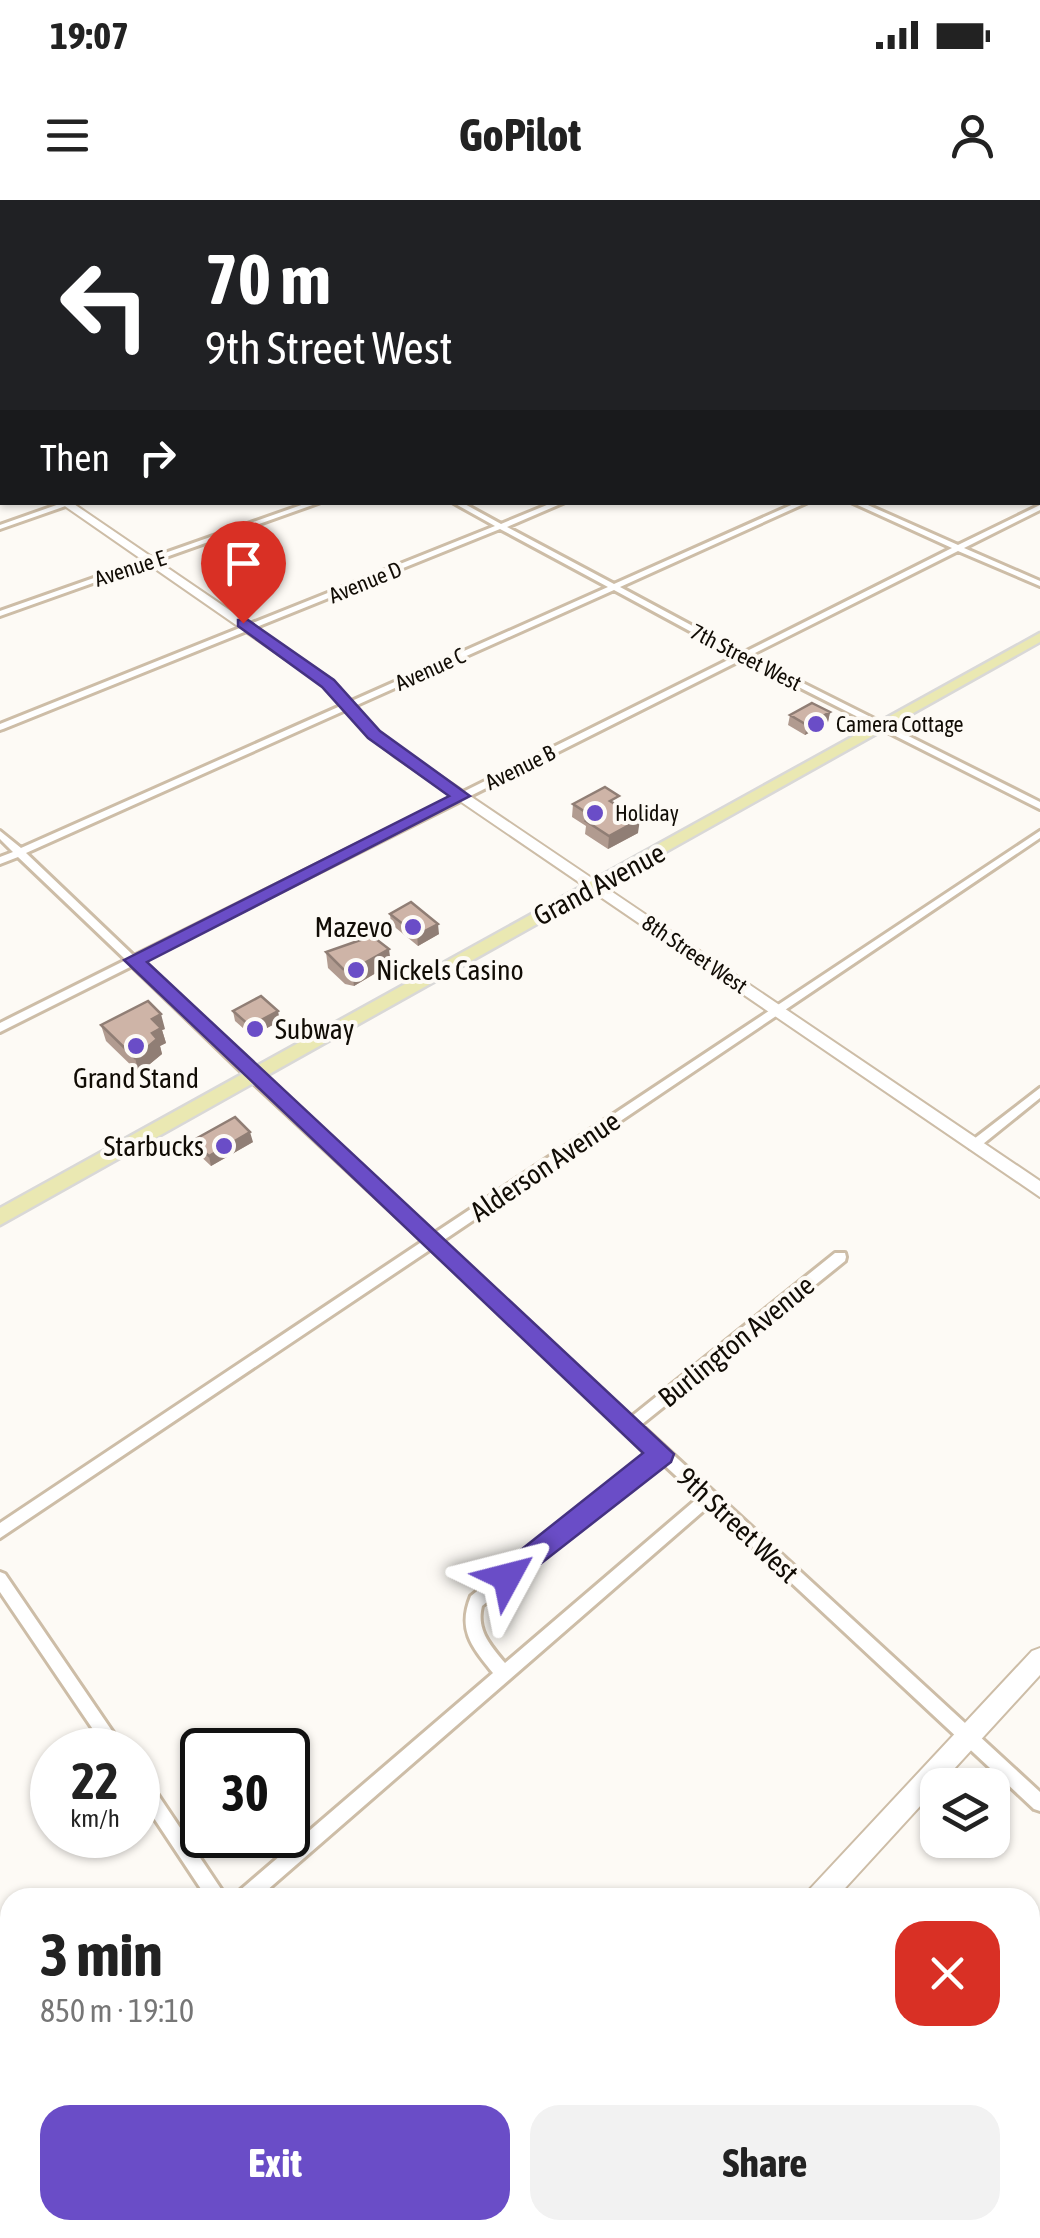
<!DOCTYPE html>
<html lang="en">
<head>
<meta charset="utf-8">
<style>
  body { margin:0; font-family:"Asap Condensed",sans-serif; background:#f2f2f2; color:#222; height:100vh; display:flex; flex-direction:column; font-size:38px; white-space:nowrap }
  * { box-sizing:border-box; margin:0 }
  p { font-size:32px; color:#767676 }
  .icon { flex:none; width:55px; height:55px; fill:none; stroke:currentColor; stroke-width:2; stroke-linecap:round; stroke-linejoin:round }
  .map { position:relative; flex:1; overflow:hidden }
  .side { position:absolute; left:0px; top:1688px; width:1040px; height:352px; display:flex; flex-direction:column; background:#fff; border-radius:30px 30px 0 0; box-shadow:0 2px 8px #0004 }
  .side>* { flex:none }
  .guide { position:absolute; left:0px; top:0px; width:1040px; height:305px; box-shadow:0 2px 8px #0004; background:#202124; color:#fff; overflow:hidden }
  .tools { position:absolute; left:920px; top:1568px; display:grid; gap:20px }
  .tools a { display:grid; place-items:center; width:90px; height:90px; border-radius:20px; background:#fff; box-shadow:0 2px 8px #0004; font-size:50px }
  .speed { position:absolute; left:30px; top:1528px; display:flex; gap:20px; font-size:50px; font-weight:700; text-align:center }
  .speed>* { display:grid; place-content:center; width:130px; height:130px; border-radius:50%; background:#fff; box-shadow:0 2px 8px #0004; line-height:1 }
  .speed small { font-size:25px; font-weight:400 }
  .speed .limit { border:5px solid #111; border-radius:15px; background:#fff; color:#111 }
  .pin { position:absolute; display:grid; place-items:center; width:85px; height:85px; color:#fff; margin:-102px -42px; border-radius:50% 50% 50% 0; rotate:-45deg; box-shadow:0 0 10px #0007 }
  .pin .icon { rotate:45deg }
  .me { position:absolute; width:110px; margin:-55px; rotate:52deg; stroke-linejoin:round; filter:drop-shadow(0 0 8px #0008) }
  .turn { display:flex; align-items:center; gap:35px; height:210px; padding:0 40px; font-size:45px }
  .turn .icon { width:130px; height:130px; stroke-width:2.5 }
  .turn b { display:block; font-size:70px; line-height:85px }
  .then { display:flex; align-items:center; height:95px; padding:0 40px; background:#0003; gap:20px; font-size:38px }
  .round { display:grid; place-items:center; flex:none; width:105px; height:105px; border-radius:30px; background:#f2f2f2 }
  .overview { display:flex; align-items:center; justify-content:space-between; height:170px; padding:0 40px }
  h1 { font-size:60px; font-weight:700; line-height:75px }
  .cta { display:flex; gap:20px; margin-top:auto; padding:20px 40px }
  .cta a { flex:1; height:115px; border-radius:30px; background:#6a4dc7; color:#fff; font-size:40px; font-weight:700; line-height:115px; text-align:center }
  .cta a+a { background:#f2f2f2; color:#222 }
  .status { display:flex; justify-content:space-between; align-items:center; height:70px; padding:0 50px; background:#fff; direction:ltr }
  .status svg { height:28px; fill:currentColor }
  header { display:flex; justify-content:space-between; align-items:center; height:130px; padding:0 40px; background:#fff; font-size:45px; font-weight:700 }
  .map>svg:first-child { display:block }
</style>
</head>
<body>
<div class="status"><b>19:07</b><svg viewBox="0 0 49 12"><path d="M0 12V9h3v3zM5 12V6h3v6zM10 12V3h3v9zM15 12V0h3v12zM26 1h20v11H26zM47 4h2v5h-2z"/></svg></div>
<header><svg class="icon" aria-label="menu" viewBox="0 0 24 24"><path d="M4 6h16M4 12h16M4 18h16"/></svg>GoPilot<svg class="icon" aria-label="person" viewBox="0 0 24 24"><circle cx="12" cy="8" r="4"/><path d="M4 21q1-7 8-7t8 7"/></svg></header>
<div class="map">
<svg width="1040" height="2038" viewBox="0 0 1040 2038">
  <rect width="100%" height="100%" fill="#fdfaf5"/>
  <g fill="none" stroke-linecap="round" stroke-linejoin="round">
    <!-- minor casing -->
    <g stroke="#cdbda7" stroke-width="6">
      <path id="minor" d="M 1038,22 L 1040,23 L 1040,27 L 1038,26 Z
        M 65,302 L 77,302 L 0,329 L 0,325 Z
        M 310,302 L 321,302 L 0,416 L 0,411 Z
        M 452,302 L 461,302 L 501,324 L 554,302 L 565,302 L 507,327 L 614,384 L 798,302 L 808,302 L 620,387 L 743,453 L 952,348 L 851,302 L 861,302 L 958,345 L 1040,305 L 1040,310 L 964,348 L 1040,381 L 1040,386 L 958,351 L 749,456 L 1040,602 L 1040,609 L 743,459 L 140,762 L 257,873 L 433,1034 L 1040,631 L 1040,638 L 441,1042 L 631,1217 L 835,1053 L 845,1053 L 846,1057 L 845,1061 L 641,1225 L 1040,1592 L 1040,1611 L 1034,1609 L 709,1306 L 258,1698 L 235,1698 L 238,1692 L 493,1473 C 472,1447 457,1430 471,1396 L 651,1253 L 431,1049 L 0,1338 L 0,1323 L 423,1041 L 249,879 L 132,766 L 0,832 L 0,823 L 126,760 L 18,657 L 0,664 L 0,657 L 13,652 L 0,639 L 0,631 L 21,648 L 608,387 L 500,329 L 3,529 L 0,530 L 0,524 L 495,326 ZM 614,390 L 736,456 L 134,756 L 26,653 ZM 661,1262 L 699,1297 L 505,1463 C 490,1445 476,1430 482,1406 Z
        M 1040,888 L 1040,898 L 978,948 L 970,948 L 968,945 L 970,942 Z
        M 0,1372 L 5,1374 L 125,1550 L 107,1550 L 0,1392 Z
        M 138,1572 L 144,1574 L 227,1698 L 207,1698 L 138,1594 Z
        M 10,1890 L 10,1912 L 0,1918 L 0,1895 Z
        M 437,2030 L 458,2030 L 462,2038 L 441,2038 Z"/>
    </g>
    <!-- tertiary casing -->
    <g stroke="#cdbda7" stroke-width="4">
      <path id="tertiary" d="M 1038,216 L 1040,217 L 1040,223 L 1038,222 Z
        M 0,256 L 2,257 L 2,264 L 0,263 Z
        M 59,302 L 71,302 L 332,480 L 378,531 L 402,550 L 1040,981 L 1040,997 L 394,556 L 370,537 L 324,486 Z
        M 1040,1448 L 1040,1475 L 836,1698 L 807,1698 L 810,1689 L 1032,1451 Z
        M 493,2030 L 525,2030 L 522,2038 L 490,2038 Z"/>
    </g>
    <!-- primary casing -->
    <g stroke="#d9d8d7" stroke-width="5">
      <path id="primary" d="M 1040,433 L 1040,442 L 0,1025 L 0,1008 Z"/>
    </g>
    <!-- minor -->
    <use href="#minor" fill="#fff" fill-rule="evenodd"/>
    <!-- tertiary -->
    <use href="#tertiary" fill="#fff" fill-rule="evenodd"/>
    <!-- primary -->
    <use href="#primary" fill="#eae8b2" fill-rule="evenodd"/>
  </g>
  <!-- wall -->
  <path fill="#b19b90" d="M 830,512 L 828,522 L 805,535 L 788,525 L 790,515 Z
    M 573,604 L 618,606 L 638,633 L 608,649 L 585,634 L 586,626 L 572,617 Z
    M 390,714 L 439,734 L 418,746 L 391,724 Z
    M 326,752 L 391,764 L 354,786 L 345,784 L 328,768 Z
    M 233,811 L 280,821 L 252,836 L 235,821 Z
    M 101,825 L 165,829 L 162,830 L 166,843 L 160,846 L 162,854 L 139,873 L 106,841 Z
    M 192,941 L 253,942 L 211,966 L 195,951 Z
    M 1040,1863 L 1040,2009 L 1030,1998 L 1030,1875 Z"/>
  <!-- shaded-wall -->
  <path fill="#907e75" d="M 830,512 L 828,522 L 805,535 L 807,525 Z
    M 640,619 L 638,633 L 608,649 L 609,636 Z
    M 438,724 L 439,734 L 418,746 L 417,735 Z
    M 389,749 L 391,764 L 354,786 L 352,770 Z
    M 278,811 L 280,821 L 252,836 L 250,826 Z
    M 161,814 L 165,829 L 162,830 L 166,843 L 160,846 L 162,854 L 139,873 L 135,858 L 152,819 Z
    M 250,932 L 253,942 L 211,966 L 209,956 Z"/>
  <!-- building -->
  <path fill="#ceb4a7" stroke="#907e75" stroke-width="2.5" d="M 812,503 L 830,512 L 807,525 L 790,515 Z
    M 605,587 L 619,596 L 610,601 L 640,619 L 609,636 L 586,621 L 593,617 L 573,604 Z
    M 411,702 L 438,724 L 417,735 L 390,714 Z
    M 372,736 L 389,749 L 352,770 L 343,769 L 326,752 Z
    M 261,796 L 278,811 L 250,826 L 233,811 Z
    M 148,801 L 161,814 L 152,819 L 161,828 L 152,833 L 157,839 L 135,858 L 101,825 Z
    M 235,917 L 250,932 L 209,956 L 192,941 Z
    M 1040,1873 L 1040,1989 L 1030,1978 L 1030,1885 Z"/>
  <!-- route -->
  <path fill="#6a4dc7" stroke="#453281" stroke-width="2.5" d="M 238,420 L 248,420 L 334,480 L 380,531 L 470,596 L 147,762 L 674,1254 L 671,1262 L 507,1390 L 498,1386 L 493,1377 L 498,1368 L 643,1253 L 124,760 L 449,596 L 368,538 L 322,487 L 238,426 Z"/>
  <!-- markers -->
  <g fill="#6a4dc7" stroke="#fdfaf5" stroke-width="4">
    <circle cx="816" cy="524" r="10"/>
    <circle cx="595" cy="613" r="10"/>
    <circle cx="413" cy="727" r="10"/>
    <circle cx="356" cy="770" r="10"/>
    <circle cx="255" cy="829" r="10"/>
    <circle cx="136" cy="846" r="10"/>
    <circle cx="224" cy="946" r="10"/>
  </g>
  <g text-anchor="middle" dominant-baseline="central" stroke-width="8" stroke-linejoin="round" paint-order="stroke">
    <!-- far-street labels -->
    <g font-size="22" fill="#110c05" stroke="#fdfaf5">
      <text transform="translate(130 368) rotate(-18)">Avenue E</text>
      <text transform="translate(365 382) rotate(-22)">Avenue D</text>
      <text transform="translate(746 457) rotate(27)">7th Street West</text>
      <text transform="translate(430 469) rotate(-24)">Avenue C</text>
      <text transform="translate(520 567) rotate(-26)">Avenue B</text>
      <text transform="translate(695 754) rotate(34)">8th Street West</text>
    </g>
    <!-- far-poi labels -->
    <g font-size="22" fill="#110c05" stroke="#fdfaf5" text-anchor="start">
      <text x="836" y="524">Camera Cottage</text>
      <text x="615" y="613">Holiday</text>
    </g>
    <!-- street labels -->
    <g font-size="28" fill="#110c05" stroke="#fdfaf5">
      <text transform="translate(599 684) rotate(-28)">Grand Avenue</text>
      <text transform="translate(545 966) rotate(-34)">Alderson Avenue</text>
      <text transform="translate(736 1141) rotate(-39)">Burlington Avenue</text>
      <text transform="translate(738 1325) rotate(43)">9th Street West</text>
    </g>
    <!-- poi labels -->
    <g font-size="28" fill="#110c05" stroke="#fdfaf5" text-anchor="end">
      <text x="393" y="727">Mazevo</text>
      <text x="376" y="770" text-anchor="start">Nickels Casino</text>
      <text x="275" y="829" text-anchor="start">Subway</text>
      <text x="136" y="878" text-anchor="middle">Grand Stand</text>
      <text x="204" y="946">Starbucks</text>
    </g>
  </g>
</svg>
<div class="tools">
<a><svg class="icon" aria-label="layers" viewBox="0 0 24 24"><path d="M12 4l9 5-9 5-9-5zM3 14l9 5 9-5"/></svg></a>
</div>
<div class="speed"><div>22<small>km/h</small></div><div class="limit">30</div></div>
<div class="pin" style="left:243px;top:423px;background:#d93025"><svg class="icon" aria-label="arrive" viewBox="0 0 24 24"><path d="M6 21V4h12l-3 4 3 4H6"/></svg></div>
<svg class="me" style="left:507px;top:1377px" viewBox="-20 -20 40 40"><path d="M0-17L14 15 0 8-14 15z" fill="#6a4dc7" stroke="#fff" stroke-width="4"/></svg>
<div class="guide">
<div class="turn"><svg class="icon" aria-label="left" viewBox="0 0 24 24"><path d="M17 20v-9H6M10 6l-5 5 5 5"/></svg><div><b>70 m</b>9th Street West</div></div>
<div class="then">Then<svg class="icon" aria-label="right" viewBox="0 0 24 24"><path d="M7 20v-9h11M14 6l5 5-5 5"/></svg></div>
</div>
<section class="side">
<div class="overview"><div><h1>3 min</h1><p>850 m · 19:10</p></div><a class="round" style="background:#d93025;color:#fff"><svg class="icon" aria-label="close" viewBox="0 0 24 24"><path d="M6 6l12 12M18 6L6 18"/></svg></a></div>
<div class="cta"><a>Exit</a><a>Share</a></div>
</section>
</div>
</body>
</html>
